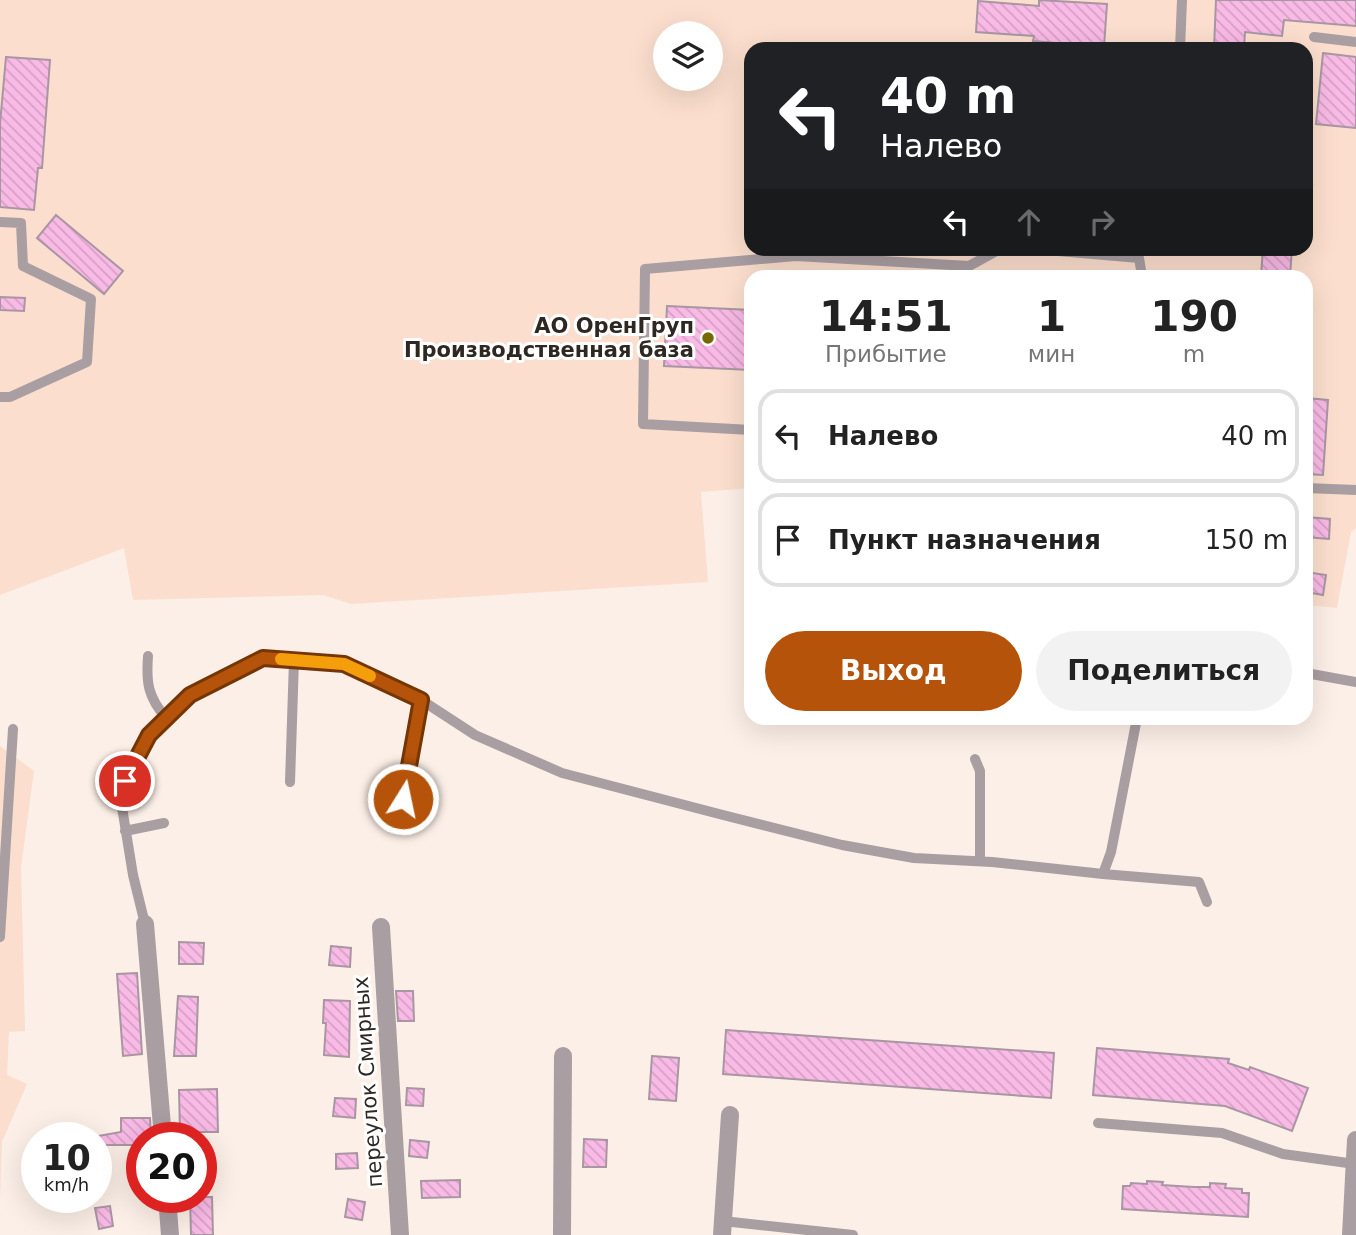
<!DOCTYPE html>
<html lang="ru">
<head>
<meta charset="utf-8">
<style>
  body { margin:0; font-family:"DejaVu Sans",sans-serif; background:#f2f2f2; color:#222; height:100vh; display:flex; flex-direction:column; font-size:26px; white-space:nowrap }
  * { box-sizing:border-box; margin:0 }
  p { font-size:23px; color:#767676 }
  .icon { flex:none; width:38px; height:38px; fill:none; stroke:currentColor; stroke-width:2; stroke-linecap:round; stroke-linejoin:round }
  .map { position:relative; flex:1; overflow:hidden }
  .panel { position:absolute; left:744px; top:270px; width:569px; height:455px; display:flex; flex-direction:column; background:#fff; border-radius:21px; box-shadow:0 7px 28px #0002 }
  .panel>* { flex:none }
  .banner { position:absolute; left:744px; top:42px; width:569px; height:214px; border-radius:21px; box-shadow:0 7px 28px #0002; background:#202124; color:#fff; overflow:hidden }
  .tools { position:absolute; left:653px; top:21px; display:grid; gap:14px }
  .tools a { display:grid; place-items:center; width:70px; height:70px; border-radius:50%; background:#fff; box-shadow:0 7px 28px #0002; font-size:35px }
  .speed { position:absolute; left:21px; top:1122px; display:flex; gap:14px; font-size:35px; font-weight:700; text-align:center }
  .speed>* { display:grid; place-content:center; width:91px; height:91px; border-radius:50%; background:#fff; box-shadow:0 7px 28px #0002; line-height:1 }
  .speed small { font-size:18px; font-weight:400 }
  .speed .limit { border:10px solid #d22; background:#fff; color:#111 }
  .pin { position:absolute; display:grid; place-items:center; width:60px; height:60px; color:#fff; margin:-30px; border:4px solid #fff; border-radius:50%; box-shadow:0 2px 7px #0007 }
  .me { position:absolute; width:77px; margin:-38px; rotate:10deg; stroke-linejoin:round; filter:drop-shadow(0 0 5px #0008) }
  .turn { display:flex; align-items:center; gap:24px; height:147px; padding:0 21px; font-size:32px }
  .turn .icon { width:91px; height:91px; stroke-width:2.5 }
  .turn b { display:block; font-size:49px; line-height:60px }
  .lanes { display:flex; align-items:center; height:66px; padding:0 21px; background:#0003; justify-content:center; gap:35px; direction:ltr }
  .lanes .off { opacity:.35 }
  .eta { display:flex; justify-content:space-evenly; align-items:center; height:119px; text-align:center }
  .eta b { font-size:42px; font-weight:700; line-height:49px }
  .action { display:flex; gap:14px; margin-top:auto; padding:14px 21px }
  .action a { flex:1; height:80px; border-radius:42px; background:#b45309; color:#fff; font-size:28px; font-weight:700; line-height:80px; text-align:center }
  .action a+a { background:#f2f2f2; color:#222 }
  ul { padding:0; list-style:none }
  li { display:flex; align-items:center; gap:21px; height:94px; margin:0 14px 10px; padding:0 7px; border:4px solid #e0e0e0; border-radius:21px }
  li div { flex:1 }
  li b { display:block; font-size:26px }
  li em { font-style:normal }
  .map>svg:first-child { display:block }
</style>
</head>
<body>
<div class="map">
<svg width="1356" height="1235" viewBox="0 0 1356 1235">
  <defs>
    <pattern id="building-back-hatch" width="6" height="6" patternUnits="userSpaceOnUse" patternTransform="scale(1.75)"><rect width="6" height="6" fill="#f9bae6"/><path d="M-1 5l2 2M0 0l6 6M5-1l2 2" fill="none" stroke="#d6a0c5"/></pattern>
  </defs>
  <rect width="100%" height="100%" fill="#fcefe7"/>
  <!-- built -->
  <path fill="#fbdecd" fill-rule="evenodd" d="M 0,0 L 1356,0 L 1356,528 L 1351,532 L 1337,608 L 1306,605 L 1306,276 L 751,276 L 751,488 L 701,492 L 708,582 L 351,604 L 323,595 L 133,600 L 124,548 L 0,595 ZM 665,33 L 710,33 L 710,79 L 665,79 ZM 751,49 L 1306,49 L 1306,248 L 751,248 Z
    M 0,746 L 34,771 L 21,867 L 25,1031 L 9,1032 L 7,1075 L 27,1084 L 2,1142 L 0,1199 Z"/>
  <!-- building -->
  <path fill="url(#building-back-hatch)" stroke="#a996a3" stroke-width="2" d="M 1039,0 L 1107,4 L 1104,47 L 1033,41 L 1034,36 L 976,32 L 978,1 L 1039,6 Z
    M 1216,0 L 1356,0 L 1356,26 L 1284,20 L 1282,36 L 1245,32 L 1244,49 L 1214,49 Z
    M 1323,53 L 1356,57 L 1356,128 L 1316,124 Z
    M 6,57 L 50,60 L 42,168 L 38,168 L 34,210 L 0,207 L 0,124 Z
    M 56,215 L 123,271 L 104,294 L 37,238 Z
    M 1263,248 L 1292,248 L 1290,276 L 1261,276 Z
    M 0,297 L 25,298 L 24,311 L 0,310 Z
    M 667,306 L 751,310 L 751,370 L 664,366 Z
    M 1306,398 L 1328,400 L 1323,475 L 1306,474 Z
    M 1306,517 L 1330,519 L 1329,539 L 1306,537 Z
    M 1306,572 L 1326,575 L 1323,595 L 1306,592 Z
    M 179,942 L 204,943 L 203,964 L 179,964 Z
    M 331,946 L 351,948 L 350,967 L 329,965 Z
    M 137,973 L 142,1054 L 123,1056 L 117,974 Z
    M 396,991 L 413,991 L 414,1021 L 398,1021 Z
    M 178,996 L 198,997 L 196,1056 L 174,1056 Z
    M 324,1000 L 350,1001 L 349,1057 L 324,1055 L 326,1023 L 323,1023 Z
    M 726,1030 L 1054,1053 L 1051,1098 L 723,1074 Z
    M 1097,1048 L 1229,1059 L 1228,1063 L 1249,1070 L 1250,1067 L 1308,1088 L 1292,1131 L 1225,1106 L 1093,1095 Z
    M 652,1056 L 679,1058 L 676,1101 L 649,1099 Z
    M 407,1088 L 424,1089 L 423,1106 L 406,1105 Z
    M 217,1089 L 218,1132 L 180,1132 L 179,1090 Z
    M 335,1098 L 356,1099 L 355,1118 L 333,1116 Z
    M 121,1118 L 150,1118 L 151,1138 L 142,1138 L 142,1145 L 96,1145 L 96,1138 L 87,1138 L 121,1132 Z
    M 584,1139 L 607,1140 L 606,1167 L 583,1167 Z
    M 410,1140 L 429,1142 L 427,1158 L 409,1156 Z
    M 357,1153 L 358,1168 L 336,1169 L 336,1154 Z
    M 460,1180 L 460,1197 L 422,1198 L 421,1181 Z
    M 1147,1181 L 1163,1182 L 1162,1185 L 1194,1187 L 1210,1187 L 1210,1183 L 1226,1184 L 1225,1188 L 1242,1189 L 1242,1193 L 1249,1193 L 1248,1217 L 1122,1209 L 1123,1186 L 1130,1186 L 1131,1183 L 1147,1184 Z
    M 190,1197 L 212,1197 L 213,1235 L 191,1235 Z
    M 348,1199 L 365,1202 L 362,1220 L 345,1217 Z
    M 110,1206 L 113,1226 L 99,1229 L 95,1208 Z"/>
  <g fill="none" stroke-linecap="round" stroke-linejoin="round">
    <!-- service -->
    <path stroke="#a99ea1" stroke-width="10" d="M 1314,37 L 1356,42
      M 1180,49 L 1182,0
      M 0,222 L 21,223 L 23,266 L 91,299 L 87,362 L 10,397 L 0,397
      M 1023,248 L 1139,258 L 1137,248
      M 1139,258 L 1142,276
      M 751,430 L 643,424 L 645,269 L 796,256 L 969,266 L 1002,248
      M 1306,488 L 1356,490
      M 148,656 C 146,683 148,697 166,718
      M 1306,673 L 1356,682
      M 975,759 L 980,771 L 980,861
      M 290,782 L 294,660
      M 403,799 L 421,700
      M 125,831 L 164,823
      M 1103,874 L 1199,882 L 1207,902
      M 145,924 L 133,875 L 120,795 L 131,767 L 149,735 L 190,695 L 263,658 L 343,664 L 412,694 L 475,735 L 562,773 L 723,815 L 842,845 L 914,858 L 992,862 L 1103,874 L 1111,852 L 1137,718
      M 0,937 L 13,729
      M 1098,1123 L 1222,1133 L 1283,1154 L 1355,1164
      M 723,1221 L 853,1235"/>
    <!-- minor -->
    <path stroke="#a99ea1" stroke-width="18" d="M 145,924 L 163,1138
      M 381,927 L 400,1235
      M 167,1197 L 170,1235
      M 562,1235 L 563,1056
      M 722,1235 L 730,1115"/>
    <!-- tertiary -->
    <path stroke="#a99ea1" stroke-width="18" d="M 1351,1235 L 1356,1140"/>
  </g>
  <g fill="none" stroke-linecap="round" stroke-linejoin="round">
    <!-- route casing -->
    <g stroke="#753606" stroke-width="18">
      <path id="route" d="M 125,781 L 149,735 L 190,695 L 263,658 L 344,664 L 421,700 L 403,799"/>
    </g>
    <!-- route -->
    <use href="#route" stroke="#b45309" stroke-width="12"/>
    <!-- slow -->
    <path stroke="#f59e0b" stroke-width="12" d="M 281,659 L 344,664 L 370,676"/>
  </g>
  <!-- markers -->
  <circle fill="#776800" stroke="#fff" stroke-width="2.5" cx="708" cy="338" r="7"/>
  <g text-anchor="middle" dominant-baseline="central" stroke-width="6" stroke-linejoin="round" paint-order="stroke">
    <!-- poi labels -->
    <g font-size="21" font-weight="bold" fill="#2f2722" stroke="#fff" text-anchor="end">
      <text x="694" y="326">АО ОренГруп<tspan x="694" dy="24">Производственная база</tspan></text>
    </g>
    <!-- street labels -->
    <g font-size="21" fill="#2f2722" stroke="#fff">
      <text transform="translate(368 1082) rotate(-94)">переулок Смирных</text>
    </g>
  </g>
</svg>
<div class="tools">
<a><svg class="icon" aria-label="layers" viewBox="0 0 24 24"><path d="M12 4l9 5-9 5-9-5zM3 14l9 5 9-5"/></svg></a>
</div>
<div class="speed"><div>10<small>km/h</small></div><div class="limit">20</div></div>
<div class="pin" style="left:125px;top:781px;background:#d93025"><svg class="icon" aria-label="arrive" viewBox="0 0 24 24"><path d="M6 21V4h12l-3 4 3 4H6"/></svg></div>
<svg class="me" style="left:403px;top:799px" viewBox="-20 -20 40 40"><circle r="17" fill="#b45309" stroke="#fff" stroke-width="3"/><path d="M0-11L8 9 0 5-8 9z" fill="#fff"/></svg>
<div class="banner">
<div class="turn"><svg class="icon" aria-label="left" viewBox="0 0 24 24"><path d="M17 20v-9H6M10 6l-5 5 5 5"/></svg><div><b>40 m</b>Налево</div></div>
<div class="lanes"><svg class="icon" aria-label="left" viewBox="0 0 24 24"><path d="M17 20v-9H6M10 6l-5 5 5 5"/></svg><svg class="icon off" aria-label="ahead" viewBox="0 0 24 24"><path d="M12 20V5M6 11l6-6 6 6"/></svg><svg class="icon off" aria-label="right" viewBox="0 0 24 24"><path d="M7 20v-9h11M14 6l5 5-5 5"/></svg></div>
</div>
<section class="panel">
<div class="eta">
<div><b>14:51</b><p>Прибытие</p></div>
<div><b>1</b><p>мин</p></div>
<div><b>190</b><p>m</p></div>
</div>
<ul>
<li><svg class="icon" aria-label="left" viewBox="0 0 24 24"><path d="M17 20v-9H6M10 6l-5 5 5 5"/></svg><div><b>Налево</b></div><em>40 m</em></li>
<li><svg class="icon" aria-label="arrive" viewBox="0 0 24 24"><path d="M6 21V4h12l-3 4 3 4H6"/></svg><div><b>Пункт назначения</b></div><em>150 m</em></li>
</ul>
<div class="action"><a>Выход</a><a>Поделиться</a></div>
</section>
</div>
</body>
</html>
